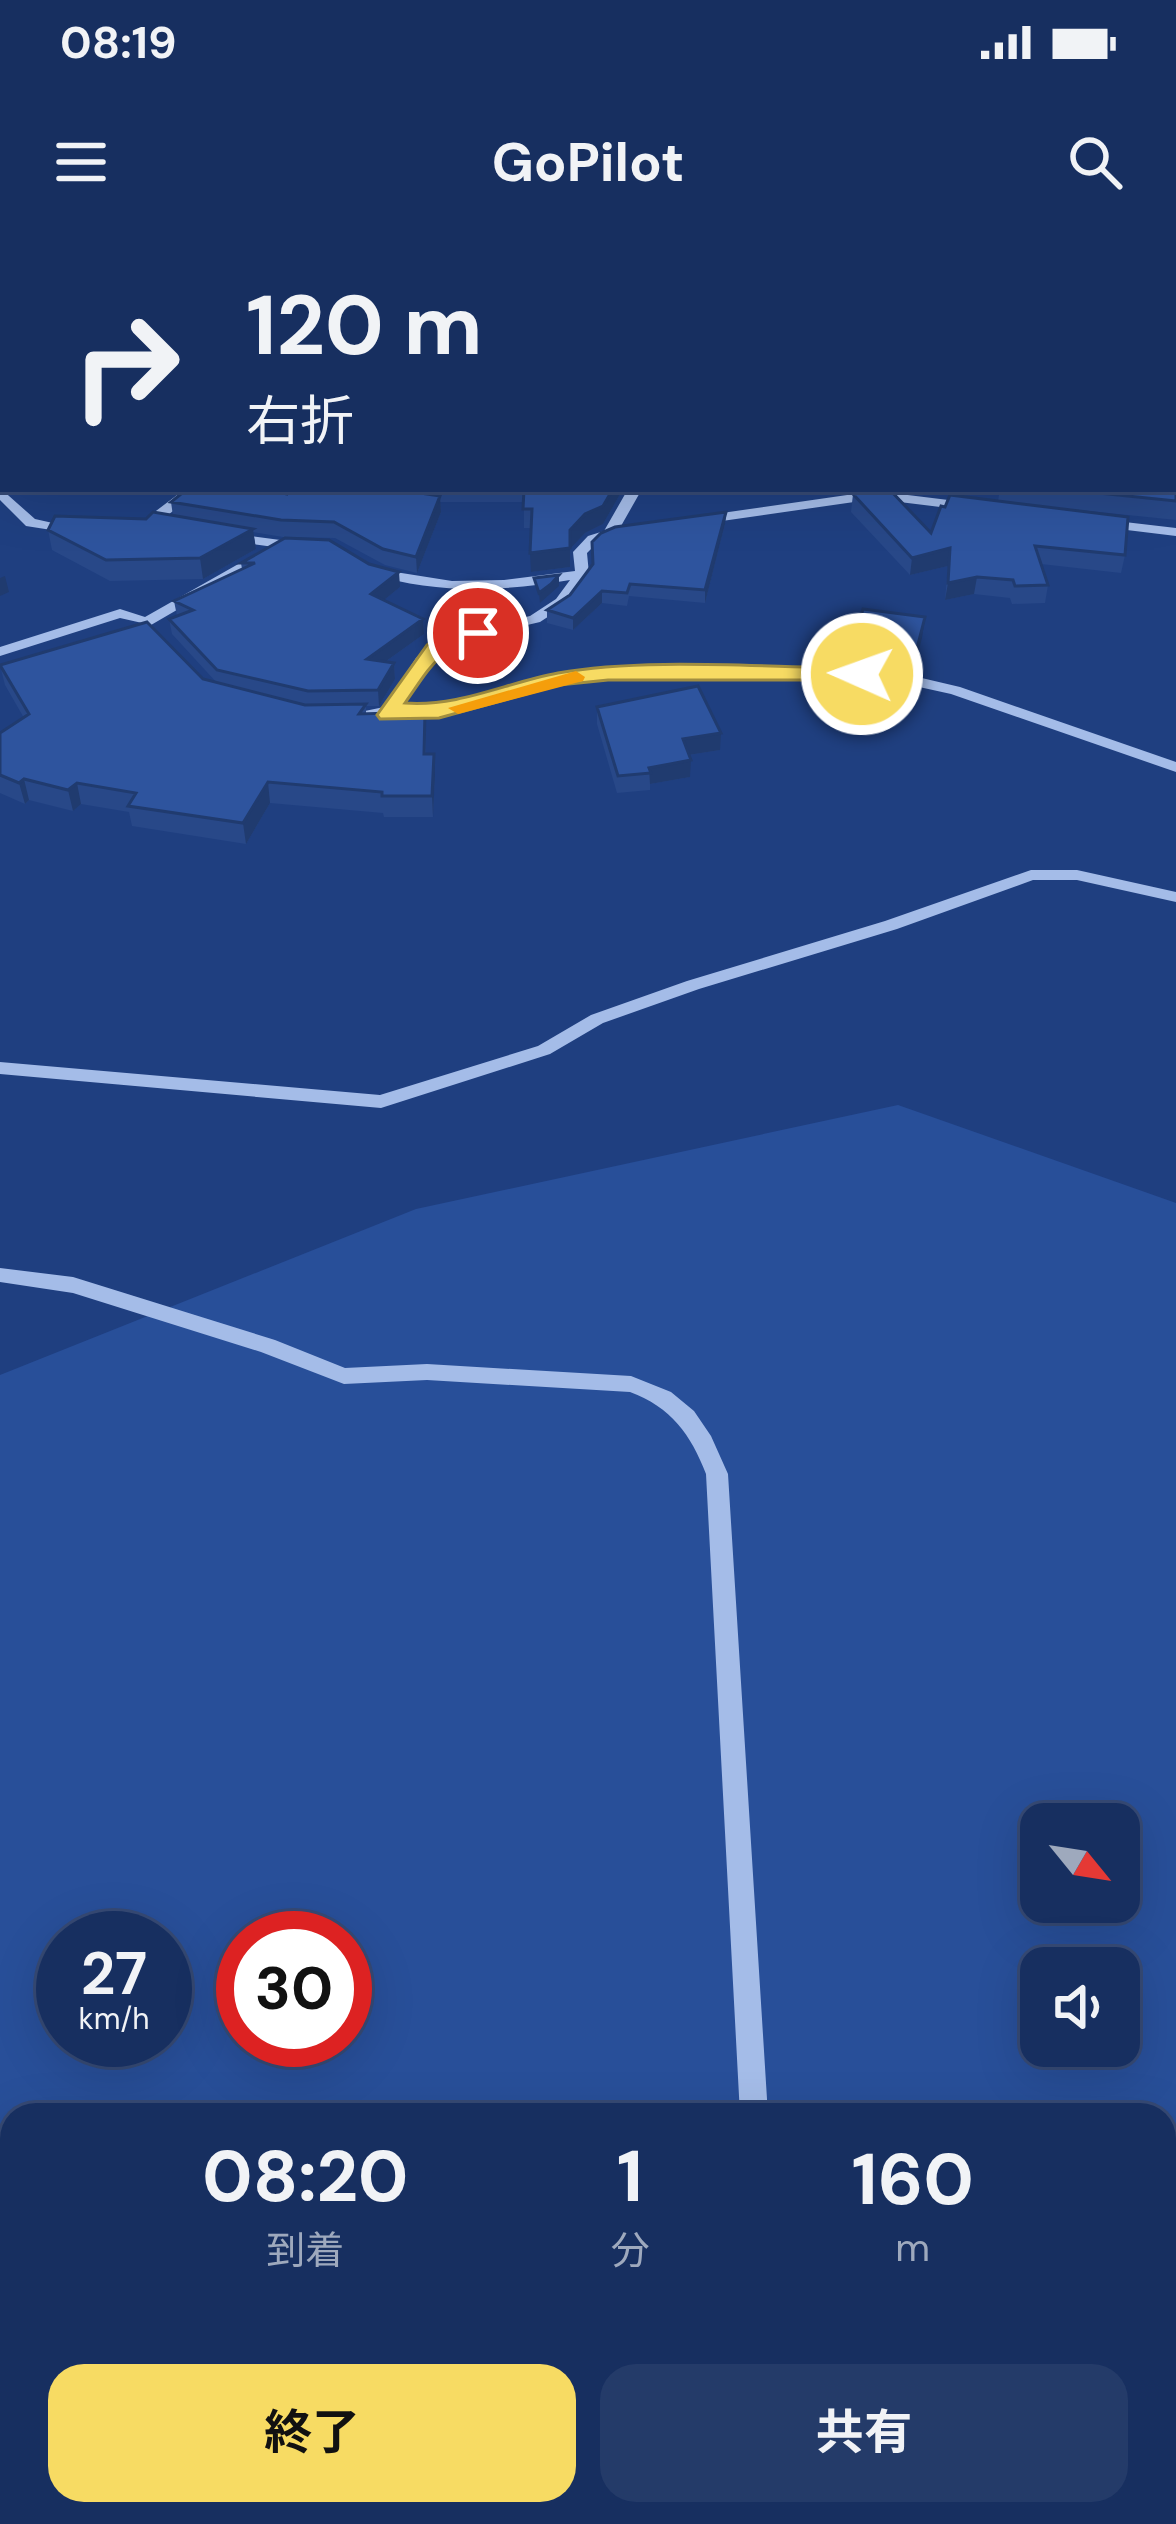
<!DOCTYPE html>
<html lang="ja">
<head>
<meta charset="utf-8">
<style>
  body { margin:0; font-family:"DM Sans","Noto Sans JP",sans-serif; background:#243b69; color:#f1f3f6; height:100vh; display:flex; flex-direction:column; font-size:45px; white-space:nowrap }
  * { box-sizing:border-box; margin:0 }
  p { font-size:39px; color:#9ea9bd }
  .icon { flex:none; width:66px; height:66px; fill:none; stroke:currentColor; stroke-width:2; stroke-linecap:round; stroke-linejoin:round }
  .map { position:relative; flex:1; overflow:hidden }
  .drawer { position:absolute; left:0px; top:1863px; width:1176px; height:423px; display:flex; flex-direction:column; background:#172f60; border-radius:36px 36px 0 0; box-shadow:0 12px 48px #0002,0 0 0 3px #364a75 }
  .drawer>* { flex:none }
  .top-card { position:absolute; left:0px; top:0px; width:1176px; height:252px; box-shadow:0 12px 48px #0002,0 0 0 3px #364a75; background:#172f60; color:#f1f3f6; overflow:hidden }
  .needle { width:78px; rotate:120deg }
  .tools { position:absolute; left:1020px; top:1563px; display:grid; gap:24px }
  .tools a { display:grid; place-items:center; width:120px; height:120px; border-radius:24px; background:#172f60; box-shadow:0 12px 48px #0002,0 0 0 3px #364a75; font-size:60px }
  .speed { position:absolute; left:36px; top:1671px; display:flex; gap:24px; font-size:60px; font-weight:700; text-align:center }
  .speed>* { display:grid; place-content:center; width:156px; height:156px; border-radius:50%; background:#172f60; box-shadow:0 12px 48px #0002,0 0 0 3px #364a75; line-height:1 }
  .speed small { font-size:30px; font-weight:400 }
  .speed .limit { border:18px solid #d22; background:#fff; color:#111 }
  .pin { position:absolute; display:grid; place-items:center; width:102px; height:102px; color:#fff; margin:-51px; border:6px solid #fff; border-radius:50%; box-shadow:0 3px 12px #0007 }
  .me { position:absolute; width:132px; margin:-66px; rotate:272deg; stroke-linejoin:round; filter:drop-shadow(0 0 9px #0008) }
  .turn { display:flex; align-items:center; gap:42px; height:252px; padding:0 48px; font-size:54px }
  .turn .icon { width:156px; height:156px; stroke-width:2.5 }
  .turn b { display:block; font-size:84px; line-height:102px }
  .eta { display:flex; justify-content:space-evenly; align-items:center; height:204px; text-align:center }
  .eta b { font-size:72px; font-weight:700; line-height:84px }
  .action { display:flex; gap:24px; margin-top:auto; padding:24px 48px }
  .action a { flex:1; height:138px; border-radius:36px; background:#f7db63; color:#111; font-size:48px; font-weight:700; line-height:138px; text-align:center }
  .action a+a { background:#243b69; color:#f1f3f6 }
  .status { display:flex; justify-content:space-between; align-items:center; height:84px; padding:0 60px; background:#172f60; direction:ltr }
  .status svg { height:33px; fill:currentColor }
  header { display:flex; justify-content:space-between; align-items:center; height:156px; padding:0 48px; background:#172f60; font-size:54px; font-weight:700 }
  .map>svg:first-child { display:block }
</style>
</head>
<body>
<div class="status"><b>08:19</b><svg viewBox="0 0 49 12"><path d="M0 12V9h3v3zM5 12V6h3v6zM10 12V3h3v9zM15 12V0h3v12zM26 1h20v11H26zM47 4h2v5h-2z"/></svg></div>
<header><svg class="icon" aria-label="menu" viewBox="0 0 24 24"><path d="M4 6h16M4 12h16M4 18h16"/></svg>GoPilot<svg class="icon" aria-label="search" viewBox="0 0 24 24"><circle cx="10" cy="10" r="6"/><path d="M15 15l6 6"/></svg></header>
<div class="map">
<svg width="1176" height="2284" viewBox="0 0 1176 2284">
  <rect width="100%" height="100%" fill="#1f3f80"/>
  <!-- green -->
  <path fill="#284f99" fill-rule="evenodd" d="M 0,0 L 500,0 L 3,3 L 3,22 Z
    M 898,865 L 1176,963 L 1176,2284 L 0,2284 L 0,1135 L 416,969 ZM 1041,1584 L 1119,1584 L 1119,1662 L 1041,1662 ZM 63,1698 L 165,1698 L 165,1800 L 63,1800 ZM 243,1698 L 345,1698 L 345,1800 L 243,1800 ZM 1041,1728 L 1119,1728 L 1119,1806 L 1041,1806 ZM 12,1875 L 1164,1875 L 1164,2274 L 12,2274 Z"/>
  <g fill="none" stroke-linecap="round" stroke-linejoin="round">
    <!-- minor -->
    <path fill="#a4bce8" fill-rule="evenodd" d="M 771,0 L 783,0 L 782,3 L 770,3 Z
      M 0,248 L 35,279 L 84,290 L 77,294 L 26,286 L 0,260 Z
      M 185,249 L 201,249 L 154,286 L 144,286 L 144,280 Z
      M 628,249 L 642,249 L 621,286 L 629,290 L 598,302 L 587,313 L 589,334 L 566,365 L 540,382 L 450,403 L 427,424 L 401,465 L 439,467 L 558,434 L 608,429 L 892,431 L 960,447 L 1176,522 L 1176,532 L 951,454 L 892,441 L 608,439 L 559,443 L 439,477 L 402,474 L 387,479 L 360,478 L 360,472 L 384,467 L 416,418 L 440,397 L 530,376 L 556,359 L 570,340 C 501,352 437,354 370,334 L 370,328 L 452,341 L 504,340 L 575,331 L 573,312 L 588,296 L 604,291 Z
      M 875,251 L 973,263 L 980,267 L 973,271 L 875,259 L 701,284 L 694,280 L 701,276 Z
      M 1099,279 L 1176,288 L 1176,296 L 1094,286 L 1092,283 Z
      M 227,293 L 303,303 L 310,307 L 303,311 L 222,300 L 220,297 Z
      M 263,310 L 275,313 L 151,385 L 120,378 L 0,416 L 0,407 L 120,369 L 145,377 Z
      M 1031,630 L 1077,630 L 1176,652 L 1176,662 L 1077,640 L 1033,640 L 897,689 L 699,749 L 603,783 L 550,814 L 381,868 L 0,834 L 0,822 L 380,855 L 538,806 L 591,775 L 687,741 L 885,681 Z
      M 0,1028 L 73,1037 L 275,1100 L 345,1128 L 427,1124 L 631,1136 L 671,1152 L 694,1171 L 711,1196 L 728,1234 L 768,1875 L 740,1875 L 706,1234 C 691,1195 671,1167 630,1152 L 427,1140 L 344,1144 L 261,1112 L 73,1053 L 0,1042 Z
      M 587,2274 L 631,2274 L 627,2284 L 583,2284 Z"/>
    <!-- highway -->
    <path fill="#fff" fill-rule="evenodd" d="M 54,0 L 76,0 L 52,3 Z
      M 3,45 L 3,59 L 0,60 L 0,46 Z"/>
  </g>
  <!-- wall -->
  <path fill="#284888" d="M 1173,107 L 1176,107 L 1176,121 L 1174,121 L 1174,125 L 1176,125 L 1176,280 L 1031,265 L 1128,277 L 1125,315 L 1121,333 L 1041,324 L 1048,345 L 1045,363 L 1012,364 L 1010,358 L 974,354 L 945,360 L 948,326 L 910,335 L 851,272 L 853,254 L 889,249 L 931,293 L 941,266 L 945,267 L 950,255 L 998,261 L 1000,249 L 1173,249 Z
    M 425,249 L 623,249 L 603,284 L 585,293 L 570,309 L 570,327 L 531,332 L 531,288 L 524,288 L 524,262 L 440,262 L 441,272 L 417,333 L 385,325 L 335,298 L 283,297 L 253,292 L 256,309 L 203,339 L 110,341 L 52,310 L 48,290 L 173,276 L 171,262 L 194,252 L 425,254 Z
    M 726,272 L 725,284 L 705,363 L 629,356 L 627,366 L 602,363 L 573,390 L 547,383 L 547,370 L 570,355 L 592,325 Z
    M 285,298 L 400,347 L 384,360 L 423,379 L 424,394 L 385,422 L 394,423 L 395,439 L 379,466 L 366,466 L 366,474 L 425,472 L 426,514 L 435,535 L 433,577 L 384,577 L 383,573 L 270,563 L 246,604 L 132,586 L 129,572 L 81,564 L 73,571 L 29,560 L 25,564 L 0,553 L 0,493 L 24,478 L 5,445 L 0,425 L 203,439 L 217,443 L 172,394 L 169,379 L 177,376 L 174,361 L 242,329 L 241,323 Z
    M 925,377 L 914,429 L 852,420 L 854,399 Z
    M 597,467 L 720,510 L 689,515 L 690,537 L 650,544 L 650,550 L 617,553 L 597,484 Z
    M 900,2274 L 1107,2274 L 1108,2284 L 901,2284 Z"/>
  <!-- shaded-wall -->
  <path fill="#203b6f" d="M 1134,0 L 1154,0 L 1150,3 L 1131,3 Z
    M 613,249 L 623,249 L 603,284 L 585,293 L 570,309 L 570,327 L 531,332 L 530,313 L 570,290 Z
    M 440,256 L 441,272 L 417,333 L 416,317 Z
    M 726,272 L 725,284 L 705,363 L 705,350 Z
    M 253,289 L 256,309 L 203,339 L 200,318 Z
    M 950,308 L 948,326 L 910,335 L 912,318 Z
    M 399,332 L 400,347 L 373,369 L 371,354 Z
    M 559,335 L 559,346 L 540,363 L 539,353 Z
    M 5,336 L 9,352 L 0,356 L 0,338 Z
    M 977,337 L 974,354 L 945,360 L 948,343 Z
    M 602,351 L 602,363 L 573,390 L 573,378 Z
    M 925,377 L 922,398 L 914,429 L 917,408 Z
    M 423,379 L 424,394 L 368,434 L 367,419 Z
    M 394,423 L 395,439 L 379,466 L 378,450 Z
    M 721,493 L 720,510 L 682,516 L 683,499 Z
    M 434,514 L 435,535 L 433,577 L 432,556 Z
    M 691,520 L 690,537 L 650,544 L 649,528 Z
    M 24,539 L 29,560 L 25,564 L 19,543 Z
    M 268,542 L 270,563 L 246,604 L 243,583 Z
    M 77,543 L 81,564 L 73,571 L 68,550 Z"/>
  <!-- building -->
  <path fill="#2e549e" stroke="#203b6f" stroke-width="3" d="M 830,0 L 1134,0 L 1131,3 L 828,3 Z
    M 1173,107 L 1176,107 L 1173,136 L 1176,136 L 1176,261 L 1060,249 L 1173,249 Z
    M 198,249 L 267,249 L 287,254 L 290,249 L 394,249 L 440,256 L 416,317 L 383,309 L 334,282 L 281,280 L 171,262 L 186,250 L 194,252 Z
    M 524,249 L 613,249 L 603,266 L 585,274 L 570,290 L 570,308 L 530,313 L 532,269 L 523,269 Z
    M 880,249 L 889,249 L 931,293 L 941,266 L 945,267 L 950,255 L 1128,277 L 1125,315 L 1035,306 L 1048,345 L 1015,346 L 1013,340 L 977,337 L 948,343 L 950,308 L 912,318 L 853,254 Z
    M 153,272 L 253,289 L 200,318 L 106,320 L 48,290 L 55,276 L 146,279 Z
    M 726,272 L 705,350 L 630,344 L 627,353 L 602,351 L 573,378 L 547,370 L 570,355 L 593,324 L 592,302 L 601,293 L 615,287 Z
    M 285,298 L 329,300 L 369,324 L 399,332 L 371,354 L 423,379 L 367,419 L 394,423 L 378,450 L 308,451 L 217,430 L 169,379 L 193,370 L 174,361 L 255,323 L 241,323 Z
    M 559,335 L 551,344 L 539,353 L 534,338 Z
    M 863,369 L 925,377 L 917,408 L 854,399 Z
    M 147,382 L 203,439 L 305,465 L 366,464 L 359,474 L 425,472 L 424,514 L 434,514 L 432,556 L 382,556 L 382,552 L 268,542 L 243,583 L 128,566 L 136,553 L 77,543 L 68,550 L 24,539 L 19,543 L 0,535 L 0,493 L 29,474 L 0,425 Z
    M 698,446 L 721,493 L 683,499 L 691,520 L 649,528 L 651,533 L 618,536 L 597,467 Z
    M 911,2274 L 1107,2274 L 1108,2284 L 912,2284 Z"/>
  <!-- route -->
  <path fill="#f7db63" stroke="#a18e40" stroke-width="3" d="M 478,387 L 485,389 L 485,397 C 437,409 432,425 405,463 C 459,467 505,443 558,433 C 647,417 769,428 862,428 L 872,434 L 862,440 L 608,440 L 559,445 L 439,478 L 380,479 L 377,475 L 427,405 L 439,396 Z"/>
  <!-- slow -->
  <path fill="#f59e0b" d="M 576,431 L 585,437 L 583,441 L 458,474 L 448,468 Z"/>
</svg>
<div class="tools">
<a><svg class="needle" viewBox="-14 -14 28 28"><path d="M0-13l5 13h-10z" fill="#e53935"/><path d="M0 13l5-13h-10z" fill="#9ea9bd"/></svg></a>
<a><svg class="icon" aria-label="sound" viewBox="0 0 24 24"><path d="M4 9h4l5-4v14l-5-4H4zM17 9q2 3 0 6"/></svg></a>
</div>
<div class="speed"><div>27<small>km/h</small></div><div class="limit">30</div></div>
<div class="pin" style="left:478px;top:393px;background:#d93025"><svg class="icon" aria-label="arrive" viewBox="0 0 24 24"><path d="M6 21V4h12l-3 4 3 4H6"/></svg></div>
<svg class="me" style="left:862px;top:434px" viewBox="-20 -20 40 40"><circle r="17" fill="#f7db63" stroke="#fff" stroke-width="3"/><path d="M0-11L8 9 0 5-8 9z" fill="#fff"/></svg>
<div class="top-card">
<div class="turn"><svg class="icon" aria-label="right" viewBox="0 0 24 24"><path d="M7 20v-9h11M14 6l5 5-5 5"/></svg><div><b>120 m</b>右折</div></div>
</div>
<section class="drawer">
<div class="eta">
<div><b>08:20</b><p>到着</p></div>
<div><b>1</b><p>分</p></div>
<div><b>160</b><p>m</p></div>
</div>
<div class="action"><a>終了</a><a>共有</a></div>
</section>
</div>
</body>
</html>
